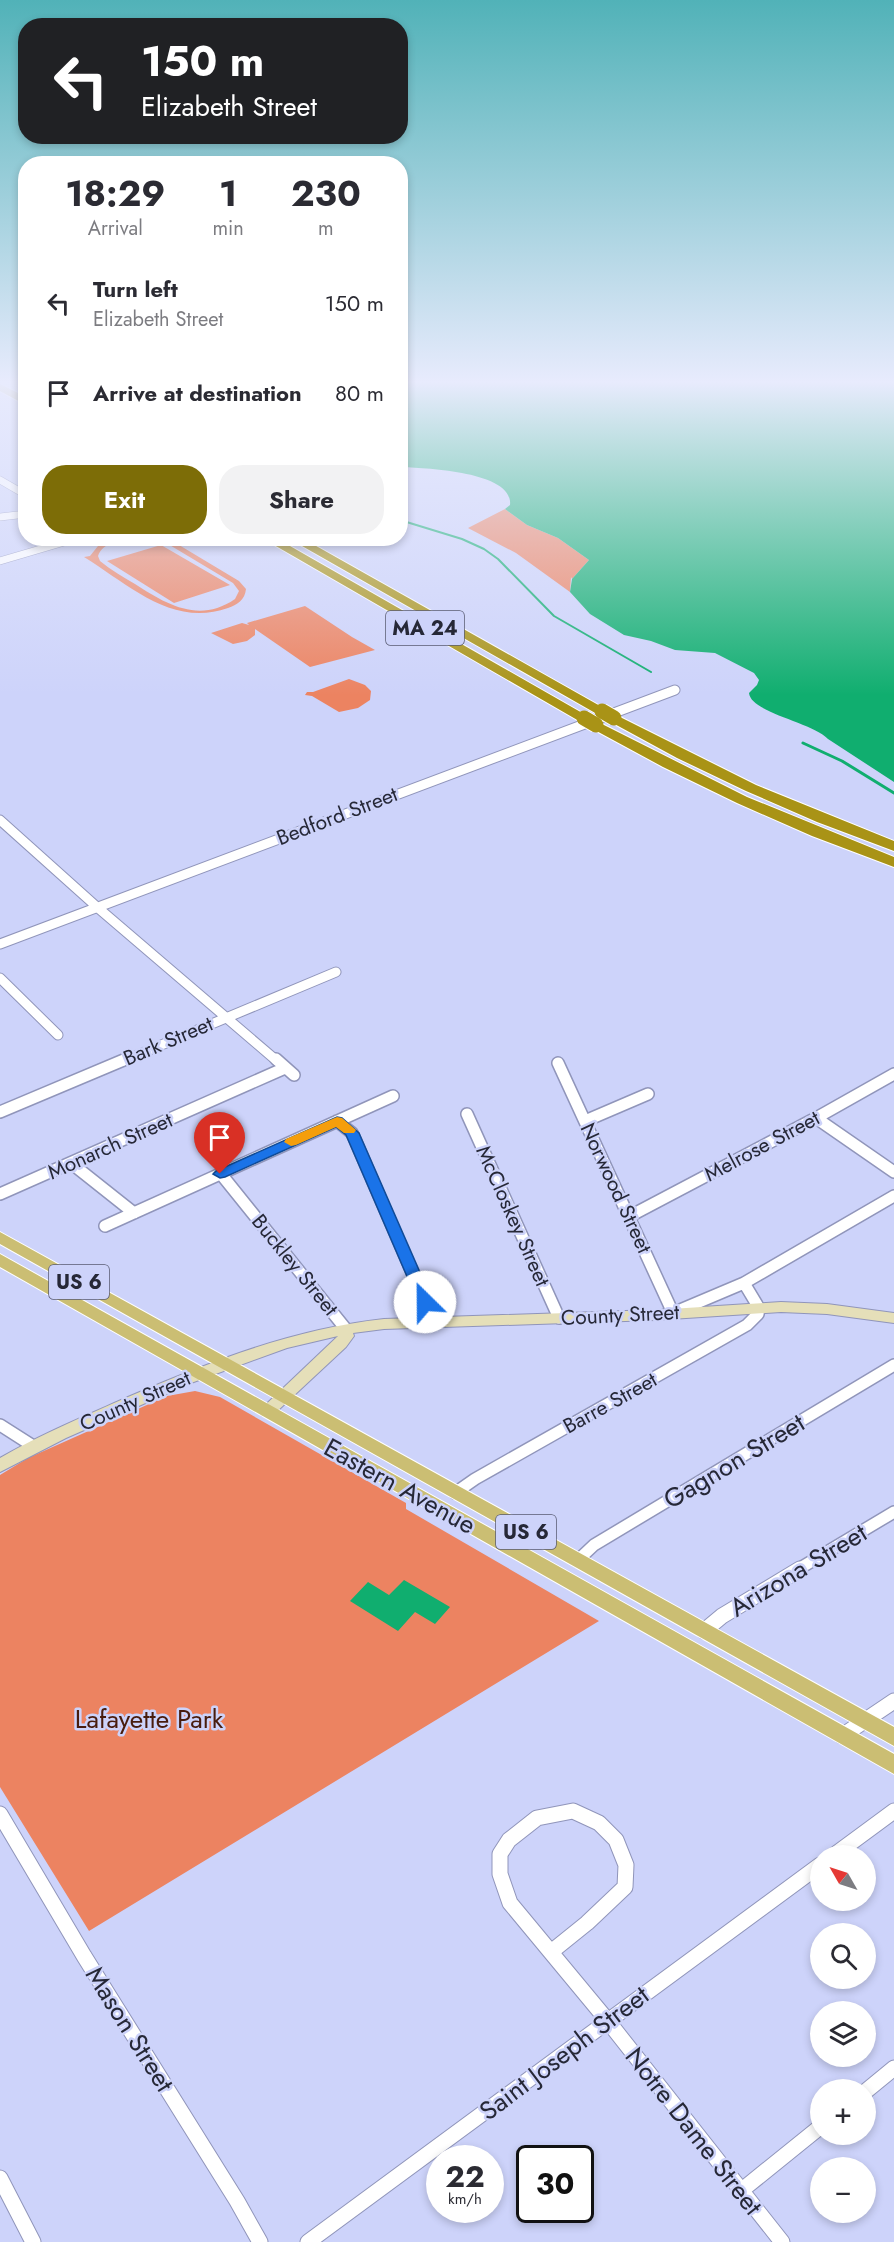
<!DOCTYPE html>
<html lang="en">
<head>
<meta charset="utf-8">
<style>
  body { margin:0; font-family:Jost,sans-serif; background:#f2f2f3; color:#2b2b33; height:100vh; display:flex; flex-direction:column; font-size:22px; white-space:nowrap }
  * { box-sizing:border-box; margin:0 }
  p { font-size:20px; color:#7c7c81 }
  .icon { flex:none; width:33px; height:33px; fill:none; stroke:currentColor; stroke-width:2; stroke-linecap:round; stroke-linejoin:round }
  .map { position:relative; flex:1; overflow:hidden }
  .details { position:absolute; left:18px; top:156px; width:390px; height:390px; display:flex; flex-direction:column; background:#fff; border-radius:24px; box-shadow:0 3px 9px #0003 }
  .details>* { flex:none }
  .guide { position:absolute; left:18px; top:18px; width:390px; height:126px; border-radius:24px; box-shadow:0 3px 9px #0003; background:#202124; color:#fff; overflow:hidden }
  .needle { width:39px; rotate:309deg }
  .fabs { position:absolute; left:810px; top:1845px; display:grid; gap:12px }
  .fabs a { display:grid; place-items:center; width:66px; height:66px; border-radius:50%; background:#fff; box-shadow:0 3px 9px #0003; font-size:30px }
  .speed { position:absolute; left:426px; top:2145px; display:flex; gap:12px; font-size:30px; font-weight:700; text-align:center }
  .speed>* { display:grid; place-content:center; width:78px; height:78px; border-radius:50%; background:#fff; box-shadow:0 3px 9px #0003; line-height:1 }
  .speed small { font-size:15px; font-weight:400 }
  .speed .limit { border:3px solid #111; border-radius:9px; background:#fff; color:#111 }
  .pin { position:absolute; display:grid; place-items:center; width:51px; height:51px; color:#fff; margin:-62px -26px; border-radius:50% 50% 50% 0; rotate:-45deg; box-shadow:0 0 6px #0007 }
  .pin .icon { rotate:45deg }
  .me { position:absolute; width:66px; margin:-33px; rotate:337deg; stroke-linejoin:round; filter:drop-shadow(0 0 4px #0008) }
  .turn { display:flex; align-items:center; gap:21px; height:126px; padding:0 24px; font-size:27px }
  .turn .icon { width:78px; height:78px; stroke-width:2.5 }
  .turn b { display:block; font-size:42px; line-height:51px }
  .eta { display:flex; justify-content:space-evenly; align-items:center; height:102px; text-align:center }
  .eta b { font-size:36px; font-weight:700; line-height:42px }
  .action { display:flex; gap:12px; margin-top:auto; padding:12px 24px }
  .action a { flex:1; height:69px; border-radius:24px; background:#7d6d07; color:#fff; font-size:24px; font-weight:700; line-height:69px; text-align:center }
  .action a+a { background:#f2f2f3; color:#2b2b33 }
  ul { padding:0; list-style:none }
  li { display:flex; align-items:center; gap:18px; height:90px; padding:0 24px }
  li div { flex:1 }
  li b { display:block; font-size:22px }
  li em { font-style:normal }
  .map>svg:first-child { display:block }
</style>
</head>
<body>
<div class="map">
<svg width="894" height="2242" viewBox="0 0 894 2242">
  <rect width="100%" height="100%" fill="#cdd3fa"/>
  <!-- green -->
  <path fill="#ec8361" d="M 505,509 L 527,525 L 558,538 L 589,560 L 572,579 L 571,577 L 570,592 L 516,553 L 468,528 Z
    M 116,538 L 134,539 C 121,540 103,542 98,556 L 100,561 C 111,570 123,577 135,584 C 166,604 199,624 235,599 L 239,591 L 233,583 L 168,544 L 148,539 L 165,539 L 174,542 L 239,581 L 246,589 C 245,600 237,605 228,608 C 172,628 128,584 84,557 L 90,556 L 98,546 Z
    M 161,545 L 230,585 L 174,603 L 107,561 Z
    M 305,606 L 352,637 L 375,650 L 310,667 L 255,629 L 255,635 L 247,641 L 233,644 L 211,633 L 242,623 L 249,625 L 247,623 Z
    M 349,679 L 365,685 L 371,691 L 370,700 L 358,708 L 339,712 L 312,696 L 305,695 L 307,692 L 313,692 Z
    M 195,1391 L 220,1397 L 406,1503 L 406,1509 L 599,1621 L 89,1931 L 0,1787 L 0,1475 L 28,1458 L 167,1396 Z"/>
  <!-- water -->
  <path fill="#10ae6f" d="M 401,381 L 894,381 L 894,782 L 828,739 C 812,722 751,713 749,693 L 757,685 L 759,680 L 754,673 L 715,653 L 675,650 L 651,641 L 624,635 L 590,614 L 570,592 L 572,579 L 589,560 L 558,538 L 527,525 L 505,509 L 510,505 C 514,471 423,468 401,467 Z
    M 404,1580 L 450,1607 L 435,1624 L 415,1612 L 398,1631 L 350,1601 L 368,1582 L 389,1595 Z"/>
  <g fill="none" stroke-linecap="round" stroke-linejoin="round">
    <!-- stream-far1 -->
    <path stroke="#10ae6f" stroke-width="2" d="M 400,520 L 462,539 L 484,549 L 498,559 L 554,616 L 651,672"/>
    <!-- stream -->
    <path stroke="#10ae6f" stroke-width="3" d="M 803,743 L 842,761 L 894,793"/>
    <!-- street-far3 casing -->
    <g stroke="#9095ba" stroke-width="8">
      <path id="street-far3" d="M 0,480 L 26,495
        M 0,517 L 26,514
        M 0,561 L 78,538"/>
    </g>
    <!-- street-far2 casing -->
    <g stroke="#9095ba" stroke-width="11">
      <path id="street-far2" d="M 0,820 L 97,907 L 277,1061
        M 0,944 L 675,690
        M 0,978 L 58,1035
        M 123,1061 L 336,972"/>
    </g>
    <!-- street-far1 casing -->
    <g stroke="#9095ba" stroke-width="14">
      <path id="street-far1" d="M 276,1059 L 294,1075
        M 558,1063 L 673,1313 L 744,1283 L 894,1196
        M 0,1112 L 126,1059
        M 467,1114 L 559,1318
        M 816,1118 L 894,1172
        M 337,1121 L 352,1133 L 434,1323
        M 585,1121 L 648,1094
        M 71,1163 L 134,1213
        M 221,1174 L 345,1328
        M 0,1194 L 285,1068
        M 630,1216 L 816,1118 L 894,1074
        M 105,1226 L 393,1096
        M 0,1425 L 33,1446
        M 455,1493 L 475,1479 L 747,1325 L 758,1314 L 759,1308 L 744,1283
        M 577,1561 L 594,1545 L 894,1365
        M 797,1570 L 894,1512"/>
    </g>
    <!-- street casing -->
    <g stroke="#9095ba" stroke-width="17">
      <path id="street" d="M 704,1631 L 722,1616 L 800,1569
        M 842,1736 L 894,1701
        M 0,1814 L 84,1956 L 237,2201 L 260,2242
        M 833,1856 L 894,1811
        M 551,1952 L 587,1923 L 625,1887 L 626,1865 L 616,1840 L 599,1823 L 573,1811 L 537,1818 L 509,1840 L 500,1854 L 500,1874 L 510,1903 L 607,2020 L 782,2242
        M 866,2091 L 894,2068
        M 0,2178 L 33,2242
        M 742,2190 L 820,2127
        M 308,2242 L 820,1865"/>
    </g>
    <!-- secondary casing -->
    <g stroke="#9095ba" stroke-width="2">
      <path id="secondary" d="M 781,1302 L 827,1304 L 894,1313 L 894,1323 L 827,1314 L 781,1312 L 655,1320 L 384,1329 L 353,1333 L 354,1336 L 346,1347 L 273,1415 L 267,1417 L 261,1415 L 259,1411 L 338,1336 L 287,1348 L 191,1383 L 66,1438 L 0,1472 L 0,1458 C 41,1434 85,1416 128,1397 C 212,1361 293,1329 384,1319 L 655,1310 Z"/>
    </g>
    <!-- primary casing -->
    <g stroke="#fff" stroke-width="2">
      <path id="primary" d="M 0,1232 L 894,1727 L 894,1746 L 0,1244 Z
        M 0,1254 L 894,1754 L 894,1774 L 0,1267 Z"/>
    </g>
    <!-- highway casing -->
    <g stroke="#fff" stroke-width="2">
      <path id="highway" d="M 0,384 L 26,397 L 26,405 L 0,391 Z
        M 262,538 L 276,538 L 591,718 L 584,722 L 579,721 Z
        M 288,538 L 302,538 L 609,711 L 607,714 L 597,714 Z
        M 614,714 L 756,785 L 894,841 L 894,851 L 817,822 L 746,791 L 677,758 L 609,721 L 607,718 L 609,715 Z
        M 596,721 L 747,797 L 894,857 L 894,867 L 812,836 L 737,803 L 663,767 L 591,728 L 589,725 L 591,722 Z"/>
    </g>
    <!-- street-far3 -->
    <use href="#street-far3" stroke="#fff" stroke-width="7"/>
    <!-- street-far2 -->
    <use href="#street-far2" stroke="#fff" stroke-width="9"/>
    <!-- street-far1 -->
    <use href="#street-far1" stroke="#fff" stroke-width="11"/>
    <!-- street -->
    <use href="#street" stroke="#fff" stroke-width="15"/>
    <!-- secondary -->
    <use href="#secondary" fill="#e5dfb9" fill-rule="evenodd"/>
    <!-- primary -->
    <use href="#primary" fill="#cbbe73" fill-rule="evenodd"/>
    <!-- highway -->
    <use href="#highway" fill="#a99316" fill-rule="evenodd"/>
    <!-- highway-bridge casing -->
    <g stroke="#fff" stroke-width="17" stroke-linecap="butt">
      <path id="highway-bridge" d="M 602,711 L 614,718
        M 584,718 L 596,725"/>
    </g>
    <!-- highway-bridge -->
    <use href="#highway-bridge" stroke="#a99316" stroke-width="15"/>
  </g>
  <!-- sky -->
  <linearGradient id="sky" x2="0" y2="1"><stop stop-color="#51b2b8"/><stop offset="0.55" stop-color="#e8ebfd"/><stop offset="1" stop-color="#e8ebfd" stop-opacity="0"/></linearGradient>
  <rect width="894" height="695" fill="url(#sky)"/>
  <!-- route -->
  <path fill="#1a73e8" stroke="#114b97" stroke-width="1.5" d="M 337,1117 L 342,1118 L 359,1133 L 433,1302 L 431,1306 L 420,1306 L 418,1302 L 346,1135 L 336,1127 L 225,1177 L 220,1178 L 213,1174 L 216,1171 Z"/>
  <!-- slow -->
  <path fill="#f59e0b" d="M 337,1117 L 342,1118 L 356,1130 L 354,1133 L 344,1133 L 336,1127 L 296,1145 L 291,1146 L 284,1142 L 286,1139 Z"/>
  <g text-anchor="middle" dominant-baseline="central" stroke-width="5" stroke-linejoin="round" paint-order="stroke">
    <!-- shield labels -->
    <g fill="#cdd3fa" stroke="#585b72" stroke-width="1.5">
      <rect x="386" y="611" width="78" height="34" rx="4.5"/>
      <rect x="49" y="1265" width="60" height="34" rx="4.5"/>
      <rect x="496" y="1515" width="60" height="34" rx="4.5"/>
    </g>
    <g font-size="20" font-weight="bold" fill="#262837">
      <text x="425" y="628">MA 24</text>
      <text x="79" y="1282">US 6</text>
      <text x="526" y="1532">US 6</text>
    </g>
    <!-- street labels -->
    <g font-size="21" fill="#262837" stroke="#cdd3fa">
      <text transform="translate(337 816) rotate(-21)">Bedford Street</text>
      <text transform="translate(168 1041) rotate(-23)">Bark Street</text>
      <text transform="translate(110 1146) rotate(-24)">Monarch Street</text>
      <text transform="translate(762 1146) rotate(-28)">Melrose Street</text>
      <text transform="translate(616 1188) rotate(65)">Norwood Street</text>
      <text transform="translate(513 1216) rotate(66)">McCloskey Street</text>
      <text transform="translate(295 1265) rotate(51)">Buckley Street</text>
      <text transform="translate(620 1315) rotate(-3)">County Street</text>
      <text transform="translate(135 1401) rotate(-24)">County Street</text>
      <text transform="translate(610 1403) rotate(-29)">Barre Street</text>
    </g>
    <!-- near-street labels -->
    <g font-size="26" fill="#262837" stroke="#cdd3fa">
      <text transform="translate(734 1461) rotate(-31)">Gagnon Street</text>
      <text transform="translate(400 1486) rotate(29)">Eastern Avenue</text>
      <text transform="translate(798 1570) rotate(-31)">Arizona Street</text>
      <text transform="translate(130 2029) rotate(58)">Mason Street</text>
      <text transform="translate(564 2053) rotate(-37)">Saint Joseph Street</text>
      <text transform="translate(694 2131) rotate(52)">Notre Dame Street</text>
    </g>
    <!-- near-park labels -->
    <g font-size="26" fill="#481c0d" stroke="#cdd3fa">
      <text x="149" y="1719">Lafayette Park</text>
    </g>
  </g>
</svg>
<div class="fabs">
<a><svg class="needle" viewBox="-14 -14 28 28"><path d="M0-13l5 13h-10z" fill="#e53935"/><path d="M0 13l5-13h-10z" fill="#7c7c81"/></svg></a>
<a><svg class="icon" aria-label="search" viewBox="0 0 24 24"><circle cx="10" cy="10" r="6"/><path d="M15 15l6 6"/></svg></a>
<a><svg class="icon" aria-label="layers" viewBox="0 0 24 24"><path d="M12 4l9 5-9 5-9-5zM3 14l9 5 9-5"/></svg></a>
<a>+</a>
<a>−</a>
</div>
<div class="speed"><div>22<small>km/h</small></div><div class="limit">30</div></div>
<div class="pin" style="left:220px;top:1174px;background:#d93025"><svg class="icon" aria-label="arrive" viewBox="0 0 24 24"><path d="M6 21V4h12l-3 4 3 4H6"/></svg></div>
<svg class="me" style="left:425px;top:1302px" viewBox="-20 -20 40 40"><circle r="19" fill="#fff"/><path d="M0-13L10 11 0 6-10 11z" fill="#1a73e8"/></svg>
<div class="guide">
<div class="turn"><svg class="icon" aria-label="left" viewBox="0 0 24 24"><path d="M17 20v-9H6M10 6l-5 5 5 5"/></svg><div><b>150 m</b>Elizabeth Street</div></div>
</div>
<section class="details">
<div class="eta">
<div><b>18:29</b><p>Arrival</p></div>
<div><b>1</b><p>min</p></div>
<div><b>230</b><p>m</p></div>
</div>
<ul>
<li><svg class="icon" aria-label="left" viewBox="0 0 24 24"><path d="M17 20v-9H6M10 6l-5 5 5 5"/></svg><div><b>Turn left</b><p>Elizabeth Street</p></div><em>150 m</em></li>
<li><svg class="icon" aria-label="arrive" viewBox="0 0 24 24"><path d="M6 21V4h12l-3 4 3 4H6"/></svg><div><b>Arrive at destination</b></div><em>80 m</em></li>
</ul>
<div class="action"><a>Exit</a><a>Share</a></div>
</section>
</div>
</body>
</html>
